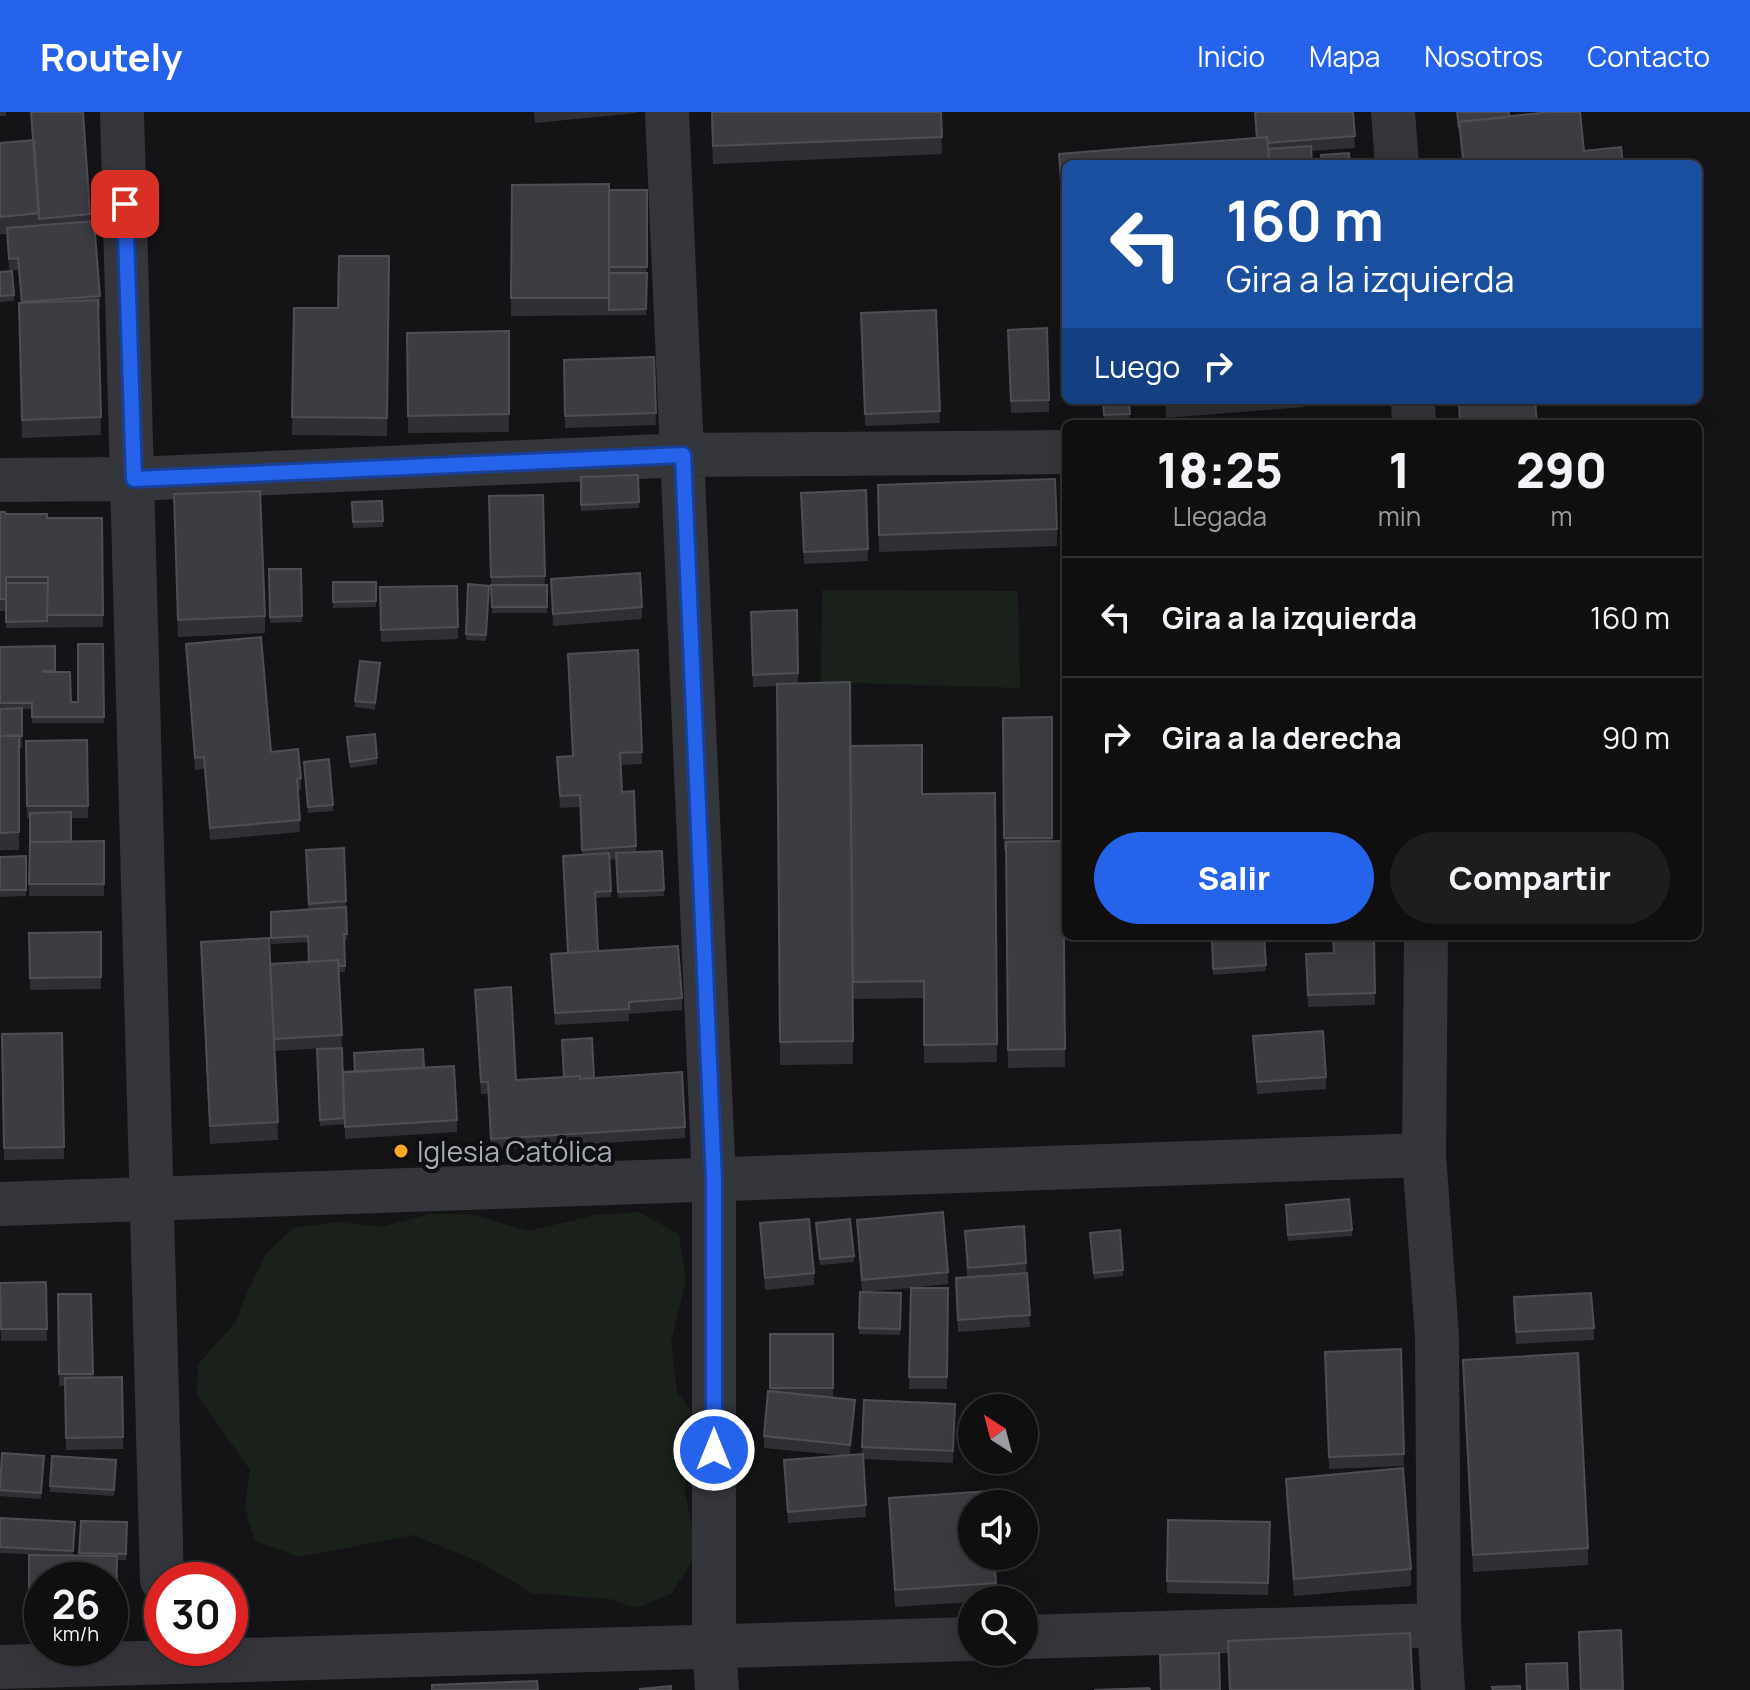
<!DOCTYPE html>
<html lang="es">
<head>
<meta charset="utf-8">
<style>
  body { margin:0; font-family:Manrope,sans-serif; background:#1d1d1e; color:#f1f3f6; height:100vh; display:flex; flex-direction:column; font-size:30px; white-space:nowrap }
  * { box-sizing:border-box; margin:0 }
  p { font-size:26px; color:#9b9c9f }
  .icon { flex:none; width:44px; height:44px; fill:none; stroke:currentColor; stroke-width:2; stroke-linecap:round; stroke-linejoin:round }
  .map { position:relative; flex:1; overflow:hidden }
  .sheet { position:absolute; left:1062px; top:308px; width:640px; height:520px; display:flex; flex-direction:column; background:#0f0f10; border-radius:12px; box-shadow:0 8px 32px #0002,0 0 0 2px #2f2f30 }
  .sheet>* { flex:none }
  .top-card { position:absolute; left:1062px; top:48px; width:640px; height:244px; border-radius:12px; box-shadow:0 8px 32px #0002,0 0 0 2px #2f2f30; background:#1a4fa0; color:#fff; overflow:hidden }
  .needle { width:52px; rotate:324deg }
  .buttons { position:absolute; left:958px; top:1282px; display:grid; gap:16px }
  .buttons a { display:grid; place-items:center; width:80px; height:80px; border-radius:50%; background:#0f0f10; box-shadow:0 8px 32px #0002,0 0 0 2px #2f2f30; font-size:40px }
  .speed { position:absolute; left:24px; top:1450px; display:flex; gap:16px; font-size:40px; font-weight:700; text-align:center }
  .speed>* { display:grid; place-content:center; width:104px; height:104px; border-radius:50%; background:#0f0f10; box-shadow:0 8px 32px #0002,0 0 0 2px #2f2f30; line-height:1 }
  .speed small { font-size:20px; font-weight:400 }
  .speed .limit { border:12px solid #d22; background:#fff; color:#111 }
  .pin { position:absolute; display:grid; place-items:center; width:68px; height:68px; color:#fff; margin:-34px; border-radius:16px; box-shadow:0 4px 12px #0006 }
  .me { position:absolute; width:88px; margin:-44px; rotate:0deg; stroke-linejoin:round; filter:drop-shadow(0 0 6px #0008) }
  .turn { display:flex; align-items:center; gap:28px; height:168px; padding:0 32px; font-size:36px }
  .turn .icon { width:104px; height:104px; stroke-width:2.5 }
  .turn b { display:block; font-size:56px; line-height:68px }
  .then { display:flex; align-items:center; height:76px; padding:0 32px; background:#0003; gap:16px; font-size:30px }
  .eta { display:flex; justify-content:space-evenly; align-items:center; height:136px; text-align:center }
  .eta b { font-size:48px; font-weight:800; line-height:56px }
  .cta { display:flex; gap:16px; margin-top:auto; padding:16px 32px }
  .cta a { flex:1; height:92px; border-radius:48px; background:#2563eb; color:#fff; font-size:32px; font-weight:800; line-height:92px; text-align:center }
  .cta a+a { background:#1d1d1e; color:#f1f3f6 }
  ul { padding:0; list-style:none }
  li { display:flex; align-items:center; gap:24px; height:120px; padding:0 32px; border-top:2px solid #2f2f30 }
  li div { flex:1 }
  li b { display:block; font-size:30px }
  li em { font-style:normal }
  header { display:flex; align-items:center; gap:48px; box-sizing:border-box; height:112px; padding:0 40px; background:#2563eb; color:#fff }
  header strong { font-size:38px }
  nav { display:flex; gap:44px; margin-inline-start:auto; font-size:28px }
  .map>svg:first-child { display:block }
</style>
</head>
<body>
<header>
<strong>Routely</strong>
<nav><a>Inicio</a><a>Mapa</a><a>Nosotros</a><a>Contacto</a></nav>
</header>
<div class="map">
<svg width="1750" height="1578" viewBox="0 0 1750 1578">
  <rect width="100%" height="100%" fill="#141416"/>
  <!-- green -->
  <path fill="#1a211a" d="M 822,478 L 1018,479 L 1020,576 L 821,570 Z
    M 638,1100 L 679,1122 L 686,1169 L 671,1230 L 677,1280 L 694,1303 L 704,1325 L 684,1377 L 693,1419 L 693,1448 L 671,1482 L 636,1496 L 610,1487 L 532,1481 L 478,1449 L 413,1423 L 299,1445 L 255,1429 L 245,1395 L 250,1358 L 197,1283 L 198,1252 L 236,1210 L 247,1181 L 267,1141 L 293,1116 L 336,1110 L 382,1115 L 429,1102 L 469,1102 L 529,1119 L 595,1103 Z"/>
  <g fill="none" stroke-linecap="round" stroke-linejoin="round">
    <!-- minor -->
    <path stroke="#35363b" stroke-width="44" d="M 122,0 C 138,489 146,979 162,1468
      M 667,0 L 714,1069 L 714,1534 L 717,1578
      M 1393,0 L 1397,52
      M 1413,288 L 1414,312
      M 0,368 L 134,367 L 683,343 L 1066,340
      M 1426,824 L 1424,1043 L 1437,1225 L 1439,1513 L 1443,1578
      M 0,1092 C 475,1076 950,1060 1424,1043
      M 1024,1525 L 1439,1513
      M 0,1555 L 972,1527"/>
  </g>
  <!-- wall -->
  <path fill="#303034" d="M 0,0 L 6,0 L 6,4 L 0,4 Z
    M 31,0 L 90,102 L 100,184 L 100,196 L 98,196 L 101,323 L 22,326 L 19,208 L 21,190 L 18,158 L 9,159 L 7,122 L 0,122 L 0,31 L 32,28 Z
    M 534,0 L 637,0 L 637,1 L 535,11 Z
    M 711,0 L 941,0 L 942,42 L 713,52 Z
    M 1254,0 L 1353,0 L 1355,36 L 1311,39 L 1066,52 L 1066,99 L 1062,99 L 1059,42 L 1256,26 Z
    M 1457,0 L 1509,5 L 1584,39 L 1623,52 L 1462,52 Z
    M 512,73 L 609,78 L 647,78 L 646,203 L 511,204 Z
    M 389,144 L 387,324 L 292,323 L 294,196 L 338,196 Z
    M 0,160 L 14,183 L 14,189 L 0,190 Z
    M 936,198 L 940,311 L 865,314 L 861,201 Z
    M 1047,216 L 1049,300 L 1011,301 L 1008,218 Z
    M 509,219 L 509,320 L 408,321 L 407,221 Z
    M 654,245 L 656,313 L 565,316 L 564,248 Z
    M 1102,288 L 1129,288 L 1130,308 L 1104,309 Z
    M 1165,288 L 1304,288 L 1304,295 L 1166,306 Z
    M 1307,288 L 1360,288 L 1360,290 L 1308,294 Z
    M 638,363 L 639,396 L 581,399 L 581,365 Z
    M 866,378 L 868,449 L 804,452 L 801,381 Z
    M 174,382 L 265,504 L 265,521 L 178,525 Z
    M 543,383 L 545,473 L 547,473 L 547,501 L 492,501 L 489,384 Z
    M 382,389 L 383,415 L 353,416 L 352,390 Z
    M 878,390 L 1057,417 L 1057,434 L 879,440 Z
    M 0,400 L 6,402 L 47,406 L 102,406 L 103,515 L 6,516 L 6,499 L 0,499 Z
    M 269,457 L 301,457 L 302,510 L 270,511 Z
    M 551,467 L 642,495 L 642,507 L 553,514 Z
    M 333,470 L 376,470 L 376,495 L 333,496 Z
    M 468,472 L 489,474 L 486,529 L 466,528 Z
    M 457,474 L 458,527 L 381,530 L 380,475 Z
    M 797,498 L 798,571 L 850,639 L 922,682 L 995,681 L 997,950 L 924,951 L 924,886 L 853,887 L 853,952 L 780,953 L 777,574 L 753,575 L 751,500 Z
    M 103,532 L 104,611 L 32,611 L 32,597 L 22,597 L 22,636 L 19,636 L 19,738 L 0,738 L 0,535 L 55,534 L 55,560 L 71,590 L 78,590 Z
    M 186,532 L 271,640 L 301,666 L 301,678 L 298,678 L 300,720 L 210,728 L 204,657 L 195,658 Z
    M 380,557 L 375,598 L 355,595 L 355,589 Z
    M 1052,605 L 1052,729 L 1063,729 L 1065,955 L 1008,956 L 1006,738 L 1004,738 L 1003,606 Z
    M 347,625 L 377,646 L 377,652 L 350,656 Z
    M 87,628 L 88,706 L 71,706 L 71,730 L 104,729 L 104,784 L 29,784 L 30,706 L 27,706 L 26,629 Z
    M 642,640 L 642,652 L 620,653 L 622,680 L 634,679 L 636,740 L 662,739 L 664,784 L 618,786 L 616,747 L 610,748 L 611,785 L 595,786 L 598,839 L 682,886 L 682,898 L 629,902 L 629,909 L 555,913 L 551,842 L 568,841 L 582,743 L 580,695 L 560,696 L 557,645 Z
    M 304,656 L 333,693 L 333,699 L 308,701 Z
    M 26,744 L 26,784 L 0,785 L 0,745 Z
    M 306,750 L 346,789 L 347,828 L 344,828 L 345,860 L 339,860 L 342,935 L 275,939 L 278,1028 L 210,1032 L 201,830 L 270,852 L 309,850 L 308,830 L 271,832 L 271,800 L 308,798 Z
    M 101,820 L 101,877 L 30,878 L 29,821 Z
    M 1211,824 L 1264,824 L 1266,859 L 1213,863 Z
    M 1374,824 L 1375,893 L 1308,895 L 1306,842 L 1333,841 Z
    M 475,878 L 516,968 L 594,966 L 685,1015 L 685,1026 L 491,1038 L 488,982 L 481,982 Z
    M 62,921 L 64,1047 L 4,1048 L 2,922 Z
    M 1253,924 L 1326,965 L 1326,977 L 1257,982 Z
    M 317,937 L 343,960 L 424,956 L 457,1008 L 457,1020 L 345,1027 L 345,1012 L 320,1014 Z
    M 1286,1093 L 1352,1118 L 1352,1124 L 1288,1129 Z
    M 857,1108 L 948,1160 L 948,1172 L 911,1176 L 948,1176 L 947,1277 L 909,1277 L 911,1176 L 862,1180 Z
    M 760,1111 L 814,1161 L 814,1173 L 765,1178 Z
    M 816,1117 L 854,1144 L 854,1150 L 820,1153 Z
    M 965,1119 L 1026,1151 L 1030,1215 L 958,1220 L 956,1166 L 967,1165 Z
    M 1090,1121 L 1123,1158 L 1123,1164 L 1094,1167 Z
    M 46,1170 L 47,1229 L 1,1229 L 0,1171 Z
    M 860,1180 L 901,1181 L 900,1223 L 859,1222 Z
    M 58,1182 L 91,1182 L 93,1266 L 122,1265 L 123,1337 L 66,1338 L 65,1274 L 59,1274 Z
    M 1514,1197 L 1594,1216 L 1594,1228 L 1516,1232 Z
    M 770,1222 L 833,1222 L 833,1286 L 855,1300 L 850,1343 L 862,1342 L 864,1288 L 955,1304 L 953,1351 L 863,1347 L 866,1405 L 788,1411 L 784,1348 L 839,1343 L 764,1336 L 764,1324 L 770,1279 Z
    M 1401,1237 L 1404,1354 L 1329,1357 L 1325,1240 Z
    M 1463,1248 L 1588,1436 L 1588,1453 L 1473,1460 Z
    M 44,1344 L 41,1387 L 0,1384 L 0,1365 Z
    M 52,1344 L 116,1348 L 114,1384 L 50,1380 Z
    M 1286,1367 L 1411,1457 L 1411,1474 L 1294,1484 L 1286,1384 Z
    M 889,1386 L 996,1471 L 996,1488 L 972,1488 L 972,1490 L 895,1495 Z
    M 0,1406 L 75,1410 L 73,1443 L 79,1443 L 81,1409 L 127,1410 L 126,1448 L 117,1448 L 116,1519 L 110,1519 L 110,1468 L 42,1468 L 42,1518 L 29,1518 L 29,1443 L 46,1443 L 0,1441 Z
    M 1168,1408 L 1270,1410 L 1268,1483 L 1167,1481 Z"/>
  <!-- shaded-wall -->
  <path fill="#1f1f22" d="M 855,1288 L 855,1300 L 850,1345 L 850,1333 Z"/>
  <!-- building -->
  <path fill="#3c3d42" stroke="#4d4f54" stroke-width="2" d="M 31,0 L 83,0 L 90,102 L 39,107 Z
    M 712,0 L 941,0 L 942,25 L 713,34 Z
    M 1255,0 L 1353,0 L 1355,24 L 1268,31 L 1267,25 L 1257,26 Z
    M 1457,0 L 1509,0 L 1509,5 L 1459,10 L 1459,16 Z
    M 1549,0 L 1580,0 L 1584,39 L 1621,35 L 1623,52 L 1464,52 L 1459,10 Z
    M 1267,25 L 1270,52 L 1066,52 L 1066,82 L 1062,82 L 1059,42 Z
    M 34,28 L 39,101 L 0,105 L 0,31 Z
    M 1311,34 L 1312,52 L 1269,52 L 1268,37 Z
    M 1349,41 L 1350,52 L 1322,52 L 1321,43 Z
    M 609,72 L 609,186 L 511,186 L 512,73 Z
    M 609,78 L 647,78 L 647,155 L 609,155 Z
    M 94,109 L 100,184 L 22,190 L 18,146 L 9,147 L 7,116 Z
    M 339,144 L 389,144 L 387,306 L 292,305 L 294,196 L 338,196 Z
    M 12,159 L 14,183 L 0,184 L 0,160 Z
    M 609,161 L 647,161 L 646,197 L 609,198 Z
    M 98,188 L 101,305 L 22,308 L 19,191 Z
    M 936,198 L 940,299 L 865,302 L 861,201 Z
    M 1047,216 L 1049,288 L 1011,289 L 1008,218 Z
    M 509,219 L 509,302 L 408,304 L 407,221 Z
    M 654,245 L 656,301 L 565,304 L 564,248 Z
    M 1103,288 L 1129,288 L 1130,302 L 1104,303 Z
    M 1459,288 L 1535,288 L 1537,312 L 1460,312 Z
    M 1063,361 L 1066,361 L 1066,419 Z
    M 638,363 L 639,390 L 581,393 L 581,365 Z
    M 1055,367 L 1057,417 L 879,423 L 878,373 Z
    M 866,378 L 868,437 L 804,440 L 801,381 Z
    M 260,379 L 265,504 L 178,508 L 174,382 Z
    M 543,383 L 545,464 L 491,465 L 489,384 Z
    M 382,389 L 383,409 L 353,410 L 352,390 Z
    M 0,400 L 5,400 L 6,402 L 47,402 L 47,406 L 102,406 L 103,503 L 47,503 L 48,465 L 6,465 L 6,487 L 0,487 Z
    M 269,457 L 301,457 L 302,504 L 270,505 Z
    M 640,461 L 642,495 L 553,502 L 551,467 Z
    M 333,470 L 376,470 L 376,489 L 333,490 Z
    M 6,471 L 48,471 L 47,509 L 6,510 Z
    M 468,472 L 489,474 L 486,523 L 466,522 Z
    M 491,473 L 547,473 L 547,495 L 492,495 Z
    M 457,474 L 458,515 L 381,518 L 380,475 Z
    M 797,498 L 798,561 L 753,563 L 751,500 Z
    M 261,525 L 271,640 L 298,637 L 301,666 L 297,667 L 300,708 L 210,716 L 204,645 L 195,646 L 186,532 Z
    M 78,532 L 103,532 L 104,605 L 32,605 L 32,591 L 0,591 L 0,535 L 55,534 L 55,559 L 43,559 L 43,560 L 70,560 L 71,590 L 78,590 Z
    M 638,538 L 642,640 L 620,641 L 622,680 L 634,679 L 636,734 L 582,738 L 580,683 L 560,684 L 557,645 L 573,644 L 568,542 Z
    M 360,549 L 380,551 L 375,591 L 355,589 Z
    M 850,570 L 853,929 L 780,930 L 777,572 Z
    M 22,596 L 22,624 L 0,624 L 0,597 Z
    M 1052,605 L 1052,726 L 1004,726 L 1003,606 Z
    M 375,622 L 377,646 L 350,650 L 347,625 Z
    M 19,623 L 19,720 L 0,721 L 0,624 Z
    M 87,628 L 88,694 L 27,694 L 26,629 Z
    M 922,633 L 922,682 L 995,681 L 997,932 L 924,933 L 924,869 L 853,870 L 850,634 Z
    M 329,647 L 333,693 L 308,695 L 304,650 Z
    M 71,700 L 71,730 L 30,730 L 30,701 Z
    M 104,729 L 104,772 L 29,772 L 30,730 Z
    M 1063,729 L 1065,937 L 1008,938 L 1006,730 Z
    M 344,736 L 346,789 L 309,792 L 306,738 Z
    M 662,739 L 664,778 L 618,780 L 616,741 Z
    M 609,741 L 611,779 L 595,780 L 598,839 L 568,841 L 563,744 Z
    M 26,744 L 26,778 L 0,778 L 0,745 Z
    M 346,795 L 347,822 L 344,822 L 345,854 L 339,854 L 338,848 L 309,850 L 308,824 L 271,826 L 271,800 Z
    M 101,820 L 101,865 L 30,866 L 29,821 Z
    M 1212,824 L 1264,824 L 1266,853 L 1213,857 Z
    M 1333,824 L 1374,824 L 1375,881 L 1308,883 L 1306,842 L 1334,841 Z
    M 269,826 L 278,1010 L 210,1014 L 201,830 Z
    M 678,834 L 682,886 L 629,890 L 629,897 L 555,901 L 551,842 Z
    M 338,848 L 342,923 L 274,927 L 270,852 Z
    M 511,875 L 516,968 L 580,964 L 580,967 L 682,960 L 685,1015 L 491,1027 L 488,970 L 481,970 L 475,878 Z
    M 1323,919 L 1326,965 L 1257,970 L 1253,924 Z
    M 62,921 L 64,1035 L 4,1036 L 2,922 Z
    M 592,926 L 594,966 L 580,967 L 580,964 L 564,965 L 562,928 Z
    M 342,936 L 344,1006 L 320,1008 L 317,937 Z
    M 423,937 L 424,956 L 355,960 L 354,941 Z
    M 454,954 L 457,1008 L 345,1015 L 343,960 Z
    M 1349,1087 L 1352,1118 L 1288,1123 L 1286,1093 Z
    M 943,1100 L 948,1160 L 862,1168 L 857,1108 Z
    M 809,1107 L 814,1161 L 765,1166 L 760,1111 Z
    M 850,1107 L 854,1144 L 820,1147 L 816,1111 Z
    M 1024,1114 L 1026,1151 L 968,1156 L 965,1119 Z
    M 1120,1118 L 1123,1158 L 1094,1161 L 1090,1121 Z
    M 1027,1161 L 1030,1203 L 958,1208 L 956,1166 Z
    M 46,1170 L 47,1217 L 1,1217 L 0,1171 Z
    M 911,1176 L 948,1176 L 947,1265 L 909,1265 Z
    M 860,1180 L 901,1181 L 900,1217 L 859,1216 Z
    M 1591,1181 L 1594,1216 L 1516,1220 L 1514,1185 Z
    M 58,1182 L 91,1182 L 93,1262 L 59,1262 Z
    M 770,1222 L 833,1222 L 833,1276 L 770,1276 Z
    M 1401,1237 L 1404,1342 L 1329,1345 L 1325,1240 Z
    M 1578,1241 L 1588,1436 L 1473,1443 L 1463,1248 Z
    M 122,1265 L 123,1325 L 66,1326 L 65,1266 Z
    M 768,1279 L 855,1288 L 850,1333 L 764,1324 Z
    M 864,1288 L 955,1292 L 953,1339 L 862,1335 Z
    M 2,1341 L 44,1344 L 41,1381 L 0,1378 Z
    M 863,1342 L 866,1393 L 788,1400 L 784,1348 Z
    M 52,1344 L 116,1348 L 114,1378 L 50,1374 Z
    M 1403,1356 L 1411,1457 L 1294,1467 L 1286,1367 Z
    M 990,1379 L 991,1392 L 972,1392 L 972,1444 L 994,1444 L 996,1471 L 895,1478 L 889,1386 Z
    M 0,1406 L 75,1410 L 73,1439 L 0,1435 Z
    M 1168,1408 L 1270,1410 L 1268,1471 L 1167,1469 Z
    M 81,1409 L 127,1410 L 126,1442 L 79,1441 Z
    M 29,1443 L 117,1444 L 116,1507 L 110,1507 L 110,1468 L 42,1468 L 42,1506 L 29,1506 Z
    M 1621,1518 L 1623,1578 L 1581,1578 L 1579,1520 Z
    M 1410,1521 L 1413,1578 L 1230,1578 L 1228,1529 Z
    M 1219,1541 L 1220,1578 L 1161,1578 L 1160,1543 Z
    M 1567,1551 L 1568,1578 L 1527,1578 L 1526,1552 Z
    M 537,1569 L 538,1578 L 432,1578 L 432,1573 Z
    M 671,1574 L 671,1578 L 640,1578 L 640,1577 Z
    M 1520,1574 L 1520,1578 L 1493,1578 L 1492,1575 Z
    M 1149,1576 L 1150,1578 L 1094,1578 Z"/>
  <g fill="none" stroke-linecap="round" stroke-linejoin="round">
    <!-- route casing -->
    <g stroke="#184099" stroke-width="20">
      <path id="route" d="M 125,92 L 134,367 L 683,343 L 714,1069 L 714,1338"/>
    </g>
    <!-- route -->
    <use href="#route" stroke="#2563eb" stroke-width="14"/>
  </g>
  <!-- markers -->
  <circle fill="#ffa923" stroke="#0f0f11" stroke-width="3" cx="401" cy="1039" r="8"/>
  <g text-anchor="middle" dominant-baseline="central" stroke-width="8" stroke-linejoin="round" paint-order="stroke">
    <!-- poi labels -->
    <g font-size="28" fill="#a5abb7" stroke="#0f0f11" text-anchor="start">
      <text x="417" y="1039">Iglesia Católica</text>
    </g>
  </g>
</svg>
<div class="buttons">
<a><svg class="needle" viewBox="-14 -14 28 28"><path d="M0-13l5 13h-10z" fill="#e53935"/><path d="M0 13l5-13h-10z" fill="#9b9c9f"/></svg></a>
<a><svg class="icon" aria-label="sound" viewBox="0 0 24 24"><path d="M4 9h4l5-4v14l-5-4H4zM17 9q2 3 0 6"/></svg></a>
<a><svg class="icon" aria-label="search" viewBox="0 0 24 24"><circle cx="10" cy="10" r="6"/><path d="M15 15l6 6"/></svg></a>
</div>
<div class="speed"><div>26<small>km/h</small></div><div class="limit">30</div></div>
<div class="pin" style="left:125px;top:92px;background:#d93025"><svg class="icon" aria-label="arrive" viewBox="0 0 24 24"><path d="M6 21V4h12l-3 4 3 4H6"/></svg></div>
<svg class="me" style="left:714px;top:1338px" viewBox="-20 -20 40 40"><circle r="17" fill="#2563eb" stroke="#fff" stroke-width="3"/><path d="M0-11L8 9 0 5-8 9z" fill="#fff"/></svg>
<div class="top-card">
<div class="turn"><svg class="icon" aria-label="left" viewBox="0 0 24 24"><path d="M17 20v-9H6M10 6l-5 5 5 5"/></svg><div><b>160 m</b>Gira a la izquierda</div></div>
<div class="then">Luego<svg class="icon" aria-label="right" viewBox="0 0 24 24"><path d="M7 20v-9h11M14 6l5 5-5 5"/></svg></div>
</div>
<section class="sheet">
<div class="eta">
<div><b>18:25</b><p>Llegada</p></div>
<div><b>1</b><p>min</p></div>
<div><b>290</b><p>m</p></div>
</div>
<ul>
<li><svg class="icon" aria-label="left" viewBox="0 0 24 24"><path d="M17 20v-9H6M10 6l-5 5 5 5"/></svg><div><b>Gira a la izquierda</b></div><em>160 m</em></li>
<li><svg class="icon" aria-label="right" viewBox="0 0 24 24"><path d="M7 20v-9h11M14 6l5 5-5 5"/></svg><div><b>Gira a la derecha</b></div><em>90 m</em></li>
</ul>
<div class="cta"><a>Salir</a><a>Compartir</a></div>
</section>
</div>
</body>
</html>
